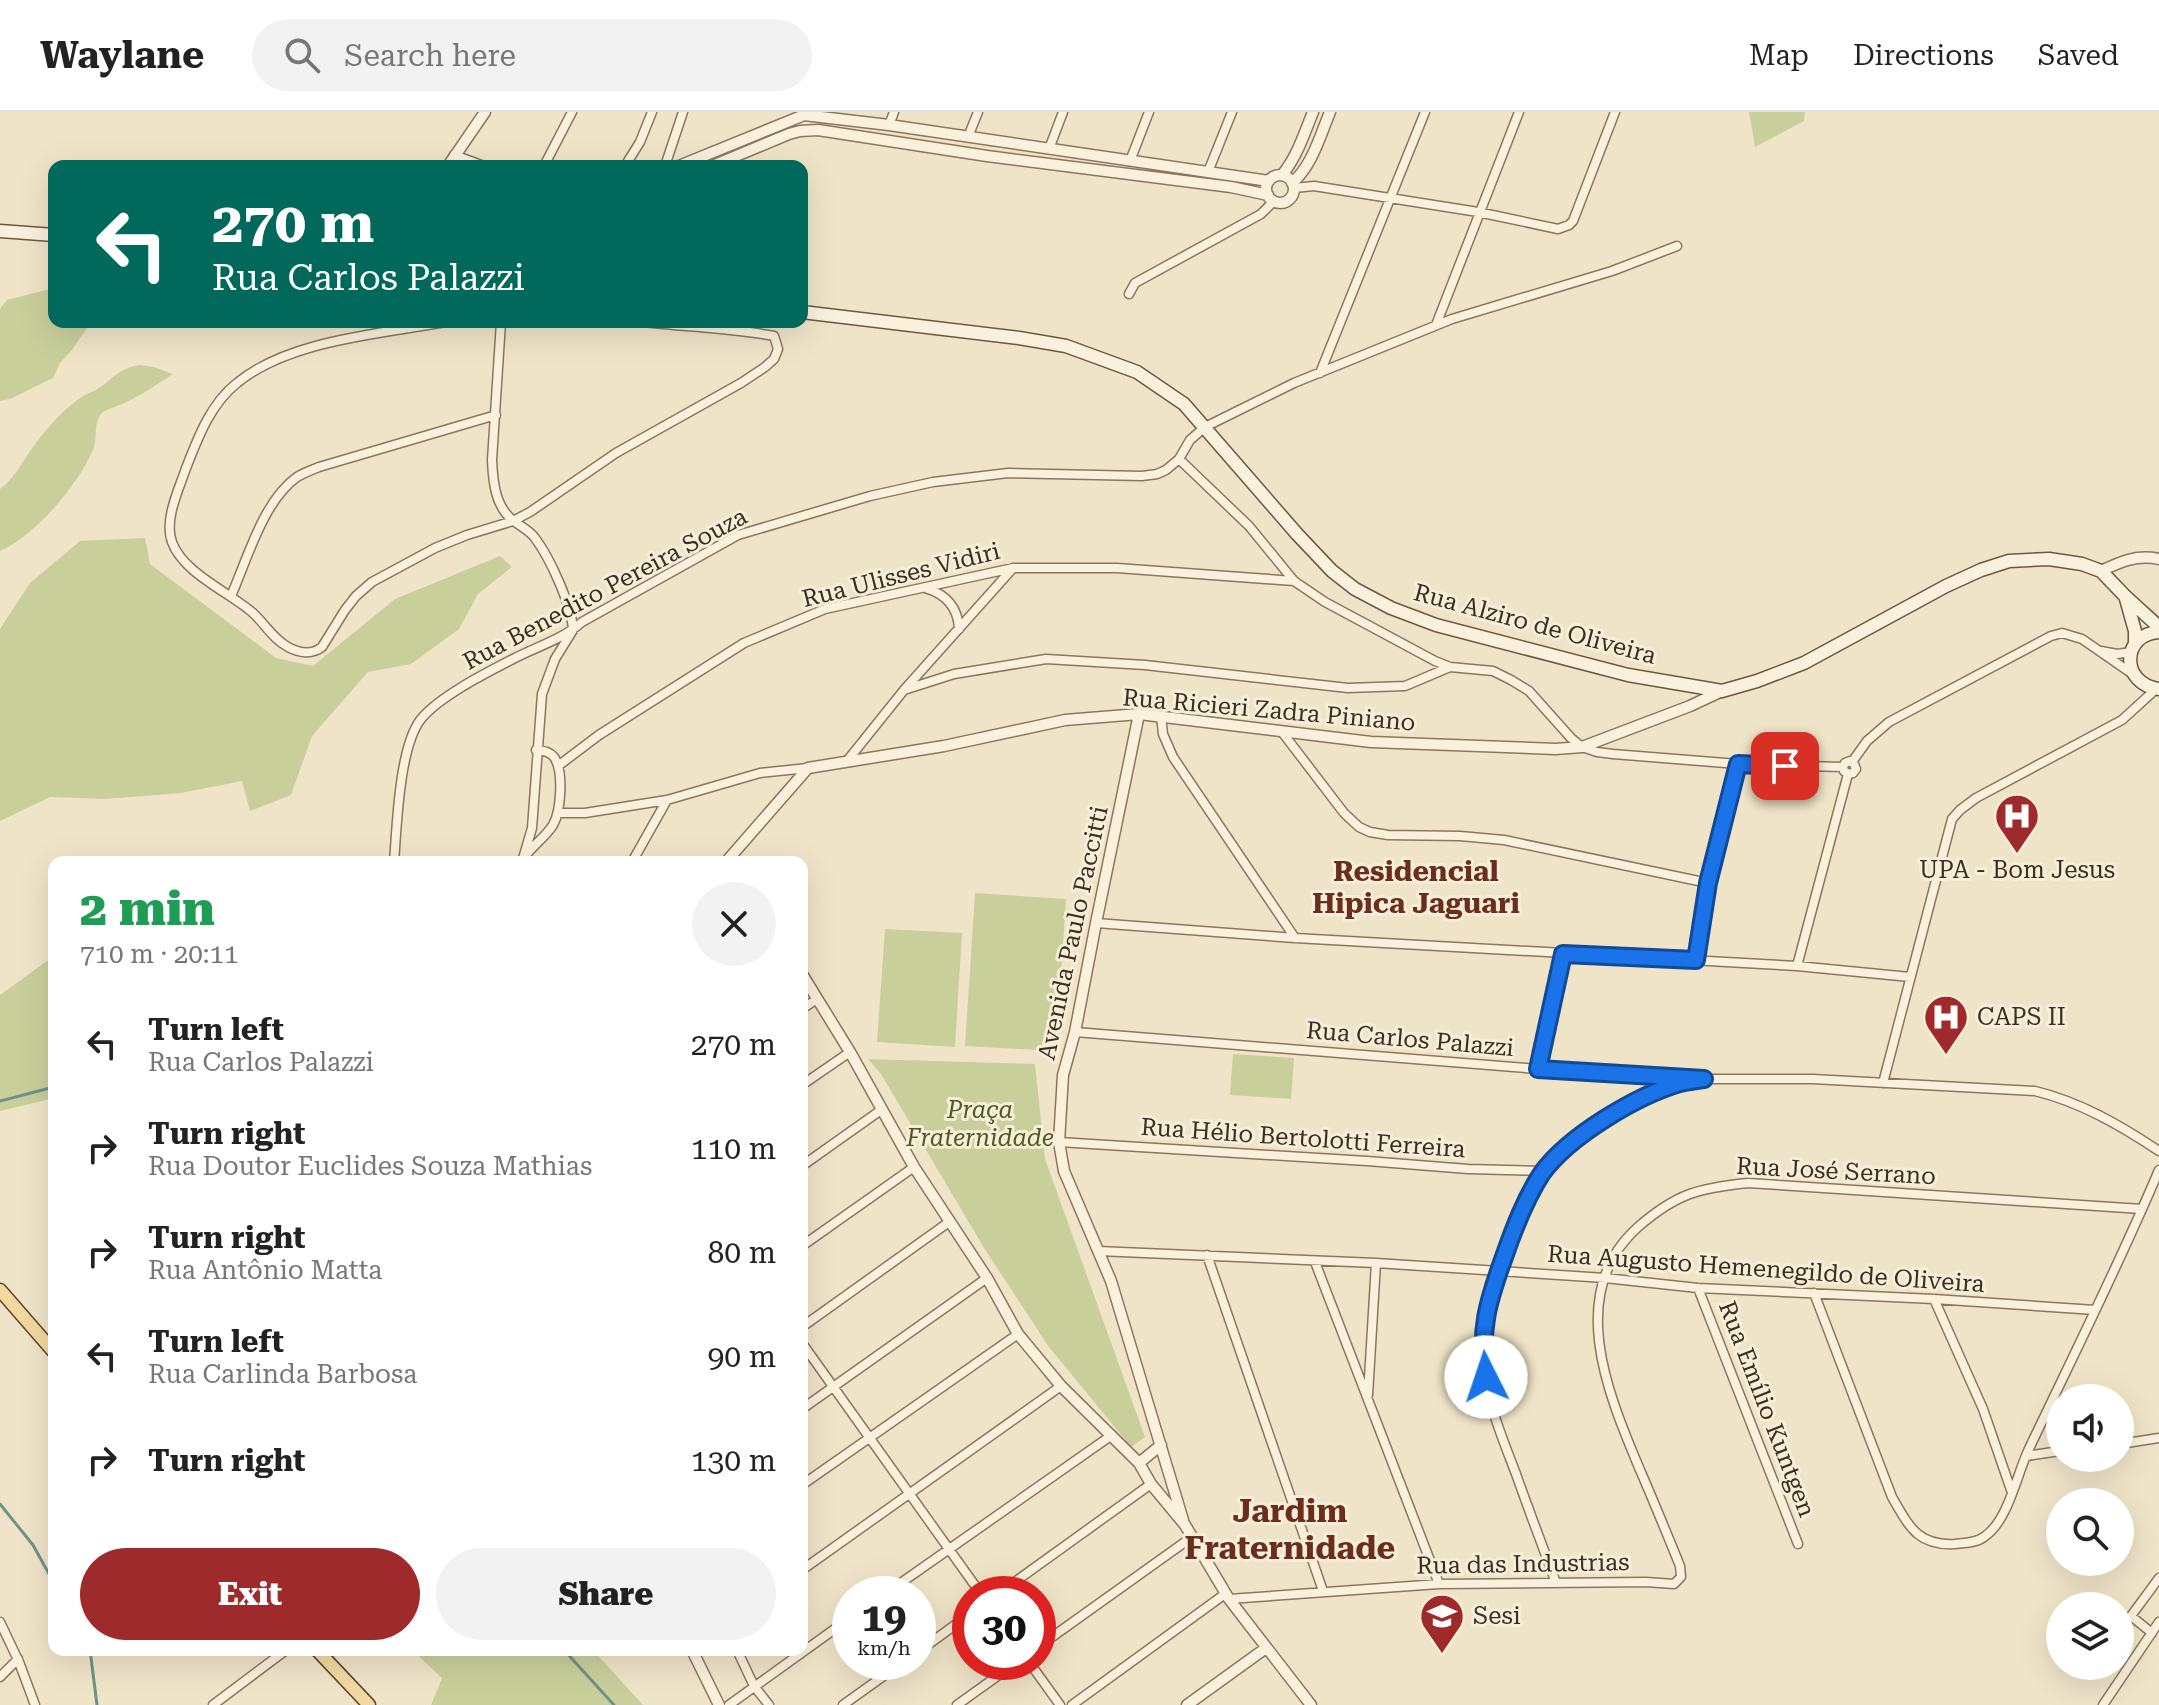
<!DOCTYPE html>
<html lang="en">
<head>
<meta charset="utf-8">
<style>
  body { margin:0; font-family:"Roboto Serif",serif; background:#f2f2f2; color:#222; height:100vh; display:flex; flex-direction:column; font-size:30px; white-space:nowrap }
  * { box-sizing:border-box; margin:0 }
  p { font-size:26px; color:#767676 }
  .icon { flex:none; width:44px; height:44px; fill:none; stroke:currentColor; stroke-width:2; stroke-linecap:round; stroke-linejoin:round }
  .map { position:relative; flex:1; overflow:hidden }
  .drawer { position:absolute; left:48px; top:744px; width:760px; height:800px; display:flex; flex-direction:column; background:#fff; border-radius:16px; box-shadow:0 8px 32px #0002 }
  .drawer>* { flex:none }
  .top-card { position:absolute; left:48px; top:48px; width:760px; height:168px; border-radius:16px; box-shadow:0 8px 32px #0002; background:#00695c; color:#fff; overflow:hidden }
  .buttons { position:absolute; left:2046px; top:1272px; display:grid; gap:16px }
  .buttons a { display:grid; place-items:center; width:88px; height:88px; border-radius:50%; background:#fff; box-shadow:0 8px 32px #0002; font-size:40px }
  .speed { position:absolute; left:832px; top:1464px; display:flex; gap:16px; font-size:40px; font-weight:700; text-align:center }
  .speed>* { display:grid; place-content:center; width:104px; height:104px; border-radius:50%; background:#fff; box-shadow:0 8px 32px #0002; line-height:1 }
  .speed small { font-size:20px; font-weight:400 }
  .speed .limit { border:12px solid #d22; background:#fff; color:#111 }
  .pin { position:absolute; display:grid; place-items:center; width:68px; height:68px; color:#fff; margin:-34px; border-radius:16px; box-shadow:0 4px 12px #0006 }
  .me { position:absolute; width:88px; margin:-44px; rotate:356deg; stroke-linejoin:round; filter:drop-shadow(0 0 6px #0008) }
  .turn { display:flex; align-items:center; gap:28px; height:168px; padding:0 32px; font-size:36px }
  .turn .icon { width:104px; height:104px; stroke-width:2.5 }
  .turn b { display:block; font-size:56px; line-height:68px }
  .round { display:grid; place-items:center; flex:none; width:84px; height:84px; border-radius:42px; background:#f2f2f2 }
  .head { display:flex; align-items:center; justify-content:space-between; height:136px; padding:0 32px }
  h1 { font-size:48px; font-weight:800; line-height:60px; color:#1e9e55 }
  .primary-button { display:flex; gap:16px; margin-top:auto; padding:16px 32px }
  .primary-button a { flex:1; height:92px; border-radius:48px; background:#9e2a2b; color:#fff; font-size:32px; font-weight:800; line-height:92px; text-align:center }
  .primary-button a+a { background:#f2f2f2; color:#222 }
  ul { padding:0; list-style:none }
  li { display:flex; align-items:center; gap:24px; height:104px; padding:0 32px }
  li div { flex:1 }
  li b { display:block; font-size:30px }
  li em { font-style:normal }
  header { display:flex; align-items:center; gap:48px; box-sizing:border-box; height:112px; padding:0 40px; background:#fff; border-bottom:2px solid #e0e0e0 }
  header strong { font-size:38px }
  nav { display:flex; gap:44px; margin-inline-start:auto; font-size:28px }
  .search { width:560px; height:72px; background:#f2f2f2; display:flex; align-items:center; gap:20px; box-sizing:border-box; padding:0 28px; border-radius:44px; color:#767676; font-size:30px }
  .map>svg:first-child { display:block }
</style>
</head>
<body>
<header>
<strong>Waylane</strong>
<div class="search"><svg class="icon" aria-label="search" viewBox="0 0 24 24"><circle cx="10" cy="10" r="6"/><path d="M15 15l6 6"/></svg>Search here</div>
<nav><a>Map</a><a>Directions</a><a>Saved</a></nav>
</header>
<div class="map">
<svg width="2159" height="1593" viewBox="0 0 2159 1593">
  <rect width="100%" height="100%" fill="#f0e4c8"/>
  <!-- green -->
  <path fill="#c9cf9b" d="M 1749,0 L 1805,0 L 1804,9 L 1755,35 Z
    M 54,176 L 54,210 L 91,210 L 72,238 L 60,251 L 53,266 L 10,287 L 0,289 L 0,197 L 7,188 Z
    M 139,253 L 154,255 L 173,262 C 156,273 139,285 120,293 C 113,296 102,298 99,305 C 94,314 97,326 94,335 C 81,370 34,425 0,439 L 0,377 C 15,366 24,347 35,332 C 48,315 66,294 85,283 C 88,281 93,280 96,278 C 114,267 115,258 139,253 Z
    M 145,426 L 150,452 L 276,546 L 313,554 L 395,487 L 500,444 L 512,455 L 478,482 L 459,517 L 411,552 L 368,560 L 312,624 L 291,683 L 250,699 L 242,669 L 181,681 L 105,687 L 50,685 L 0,709 L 0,517 L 30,471 L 80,429 Z
    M 975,781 L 1066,787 L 1056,939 L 965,934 Z
    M 885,817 L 962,821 L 955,935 L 877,930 Z
    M 54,844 L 54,986 L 0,999 L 0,883 Z
    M 1233,942 L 1294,946 L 1291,987 L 1230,983 Z
    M 868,947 L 1035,952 L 1045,1047 L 1145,1325 L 1131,1335 L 1049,1235 L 984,1136 L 881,962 Z
    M 412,1538 L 593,1538 L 643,1593 L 431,1593 L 442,1566 Z"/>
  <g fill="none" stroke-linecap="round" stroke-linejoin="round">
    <!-- stream -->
    <path stroke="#6f938a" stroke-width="3" d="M 0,989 L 54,975
      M 0,1392 L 33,1433 L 54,1471
      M 90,1538 L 97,1593
      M 564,1538 L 614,1593"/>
    <!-- minor casing -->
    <g stroke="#8d765c" stroke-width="11">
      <path id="minor" d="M 889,13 L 894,0
        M 968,25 L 978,0
        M 1049,37 L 1063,0
        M 454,43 L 484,54
        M 1130,49 L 1149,0
        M 544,54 L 572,0
        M 625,54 L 640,30 L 652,0
        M 665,54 L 683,0
        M 1208,60 L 1232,0
        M 1294,76 L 1314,74 L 1478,100 L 1558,117 L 1569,113 L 1573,109 L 1615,0
        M 1129,182 L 1135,171 L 1261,102 L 1274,89
        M 445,210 C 380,222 289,228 237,271 C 210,292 197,328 185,359 C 178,379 164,409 172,430 C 183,461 229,480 253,501 C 265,512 273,527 288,535 C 299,541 312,543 322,535 L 345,498 L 356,484 L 372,470 L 435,436 L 467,423 L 513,409 L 530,400 L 616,341 L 741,271 L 765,255 L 774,247 L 778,237 L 774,224 C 731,216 688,215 644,210
        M 501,210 L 492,348 C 493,370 495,396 515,410 C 522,415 530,419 535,426 C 550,446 572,494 573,518 L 555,547 L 542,582 L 532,716 L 522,750
        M 1436,213 L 1519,0
        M 1320,261 L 1425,0
        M 1179,347 L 1249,414 L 1294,469 L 1325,490 L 1435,549 L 1450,555 L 1493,559 L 1511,568 L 1529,579 L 1571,626 L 1582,635 L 1597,640 L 1613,642 L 1738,652 L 1843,655 L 1845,651 L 1850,649 L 1854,652 L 1856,657 L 1853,661 L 1848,662 L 1844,659 L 1843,655
        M 925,476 C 946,482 958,495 959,517
        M 231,484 C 247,448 263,389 297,365 C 303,361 312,358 319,355 L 496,303
        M 2101,539 L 2117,542 L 2131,540
        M 904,578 L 954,562 L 1046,547 L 1145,553 L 1348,576 L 1405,574 L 1450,555
        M 1161,604 L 1163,622 L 1173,645 L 1295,826
        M 1282,620 L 1344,701 L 1359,715 L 1370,720 L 1388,723 L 1460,724 L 1504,728 L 1708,771
        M 847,649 L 904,578 L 1013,456
        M 1852,650 L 1867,629 L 1889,610 L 2051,524 L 2062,521 L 2082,527 L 2134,563
        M 558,654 L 599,623 L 744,531 L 825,497 L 1013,456 L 1117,456 L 1294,469
        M 558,701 L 585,701 L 667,688 L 760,661 L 808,656
        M 527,742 C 535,732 546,724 553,713 C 561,699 564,659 554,645 C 549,639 543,639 536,638
        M 394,750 C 397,714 399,635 421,607 C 440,584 486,561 513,547 C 536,535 563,527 582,510 L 738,423 L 870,384 L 933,370 L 1008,361 L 1142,364 L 1157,362 L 1166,358 L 1179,347 L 1190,328 L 1205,315 L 1294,271 L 1452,207 L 1612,159 L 1677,134
        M 632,750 L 667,688
        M 1096,811 L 1295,826 L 1797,854 L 1910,865
        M 1696,848 L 1708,771 L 1738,652
        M 1797,854 L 1848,662
        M 802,897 L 817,887
        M 1075,920 L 1538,957 L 1704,967 L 1813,967 L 2035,979 C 2080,990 2120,1013 2159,1039
        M 1538,957 L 1563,842
        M 1883,971 L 1952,707 L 1960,698 L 1976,686 L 2122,608 L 2156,577
        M 802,973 L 850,940
        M 1059,1030 L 1367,1049 L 1468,1057 L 1544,1059
        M 802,1054 L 881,998
        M 802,1134 L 914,1055
        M 1098,1139 L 1376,1151 L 1605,1166 L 1698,1176 L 1934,1187 L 2095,1198
        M 1207,1143 L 1323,1479
        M 1315,1150 L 1439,1472
        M 1698,1176 L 1798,1432
        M 1814,1181 L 1892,1385 C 1909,1414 1917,1434 1955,1432 C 1965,1431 1976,1431 1984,1425 C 2008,1409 2016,1365 2028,1339 C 2072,1246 2119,1153 2159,1058
        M 1934,1187 L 1983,1297 L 2011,1378
        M 802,1215 L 949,1110
        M 802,1231 L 981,1482
        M 1368,1283 L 1376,1151
        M 802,1297 L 987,1166
        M 2120,1332 L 2159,1326
        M 2026,1344 L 2060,1339
        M 802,1373 L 1018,1222
        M 802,1458 L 1061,1274
        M 1556,1471 C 1543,1435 1529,1399 1516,1362 C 1502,1325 1485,1286 1483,1245 C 1483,1233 1482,1220 1484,1208 C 1485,1199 1490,1188 1492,1179 C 1505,1139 1518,1096 1542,1061 C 1567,1026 1648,976 1690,969
        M 885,1482 L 1112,1323
        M 998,1482 L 1151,1372
        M 1229,1487 L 1439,1472 L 1646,1470 L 1674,1472 L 1681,1465 L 1680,1454 C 1667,1422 1654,1390 1640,1358 C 1609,1284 1564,1181 1638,1115 C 1676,1082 1698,1076 1748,1071 L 2142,1097
        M 0,1510 L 19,1550 L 35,1593
        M 2152,1521 L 2131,1504 L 2159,1466
        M 1038,1535 L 1192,1425
        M 737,1538 L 754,1574 L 769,1593
        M 918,1540 L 970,1502
        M 1029,1550 L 1060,1593
        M 0,1565 L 18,1547
        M 213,1593 L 286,1538
        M 729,1593 L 850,1506
        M 843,1593 L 903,1550
        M 957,1593 L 1017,1550
        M 1072,1593 L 1225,1482
        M 2103,1593 L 2159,1510"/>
    </g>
    <!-- tertiary casing -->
    <g stroke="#8d765c" stroke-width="13">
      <path id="tertiary" d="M 448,54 L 485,0
        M 679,54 L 804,3 L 889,13 L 1269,69
        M 712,54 L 789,22 L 800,19 L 818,18 L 987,44 L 1231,75 L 1268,83
        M 1282,63 C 1297,45 1304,22 1313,0
        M1266 77a14 14 0 1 1 28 0a14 14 0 1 1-28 0Z
        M 1292,71 C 1312,54 1320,24 1330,0
        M 2101,459 C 2120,450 2137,442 2159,447
        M 1139,602 L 1096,811 L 1075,920 L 1063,963 L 1059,1030 L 1064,1059 L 1111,1169 L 1183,1408
        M 726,750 L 808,656 L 944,634 L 1065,608 L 1139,602 L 1371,630 L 1556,637 L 1582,635 L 1690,594 L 1722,579
        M 802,862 L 850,940 L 914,1055 L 987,1166 L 1018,1222 L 1061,1274 L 1139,1351 L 1151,1372 L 1185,1413 L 1229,1487 L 1311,1593
        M 1139,1351 L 1161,1333
        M 692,1538 L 719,1593
        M 1187,1593 L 1266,1536"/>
    </g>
    <!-- secondary casing -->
    <g stroke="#6f573f" stroke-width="15">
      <path id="secondary" d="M 0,119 L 54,123
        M 802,200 L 1019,226 L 1066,234 L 1137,260 L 1184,292 L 1297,422 L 1332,459 L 1355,477 L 1391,496 L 1436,513 L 1628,563 L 1722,579 L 1757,569 L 1804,551 L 1946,474 L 1981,458 L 2009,449 L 2049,447 L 2082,452 L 2101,459 L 2125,484 L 2159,515
        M 2126,487 L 2135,519 L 2135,531
        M 2159,520 C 2121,522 2120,572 2159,577"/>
    </g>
    <!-- primary casing -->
    <g stroke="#5b4430" stroke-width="15">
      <path id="primary" d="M 0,1178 L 54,1240
        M 317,1538 L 369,1593"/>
    </g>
    <!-- minor -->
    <use href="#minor" stroke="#faf1dc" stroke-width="8"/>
    <!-- tertiary -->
    <use href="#tertiary" stroke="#faf1dc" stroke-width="10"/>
    <!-- secondary -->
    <use href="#secondary" stroke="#faf1dc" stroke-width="12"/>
    <!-- primary -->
    <use href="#primary" stroke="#f3d9a0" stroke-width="12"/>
  </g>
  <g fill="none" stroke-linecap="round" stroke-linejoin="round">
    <!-- route casing -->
    <g stroke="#114b97" stroke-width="20">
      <path id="route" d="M 1486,1265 C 1479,1218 1488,1189 1504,1145 C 1514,1116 1525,1087 1542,1061 C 1569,1024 1636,984 1680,971 C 1688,969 1696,968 1704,967 L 1538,957 L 1563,842 L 1696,848 L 1708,771 L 1738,652 L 1785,654"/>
    </g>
    <!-- route -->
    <use href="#route" stroke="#1a73e8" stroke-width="14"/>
  </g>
  <!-- icons -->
  <defs>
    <g id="hospital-pin" transform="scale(2.3)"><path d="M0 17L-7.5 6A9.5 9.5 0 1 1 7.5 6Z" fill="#9e2a2b" stroke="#f7eed8"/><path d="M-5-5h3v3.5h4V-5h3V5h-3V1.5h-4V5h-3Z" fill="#fff"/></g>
    <g id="university-pin" transform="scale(2.3)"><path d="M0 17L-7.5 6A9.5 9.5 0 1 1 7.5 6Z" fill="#9e2a2b" stroke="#f7eed8"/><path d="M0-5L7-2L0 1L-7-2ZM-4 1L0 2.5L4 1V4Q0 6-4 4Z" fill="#fff"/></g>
  </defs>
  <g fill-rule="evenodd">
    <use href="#hospital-pin" x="2017" y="704"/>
    <use href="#hospital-pin" x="1946" y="905"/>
    <use href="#university-pin" x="1442" y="1504"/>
  </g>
  <g text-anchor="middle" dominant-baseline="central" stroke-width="6" stroke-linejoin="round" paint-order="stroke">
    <!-- street labels -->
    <g font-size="24" fill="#3d2e20" stroke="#f7eed8">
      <text transform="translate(901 463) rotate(-14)">Rua Ulisses Vidiri</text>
      <text transform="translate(605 477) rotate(-28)">Rua Benedito Pereira Souza</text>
      <text transform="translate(1535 512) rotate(15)">Rua Alziro de Oliveira</text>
      <text transform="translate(1269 598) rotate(5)">Rua Ricieri Zadra Piniano</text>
      <text transform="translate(1073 821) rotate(-78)">Avenida Paulo Paccitti</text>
      <text transform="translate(1410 927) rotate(5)">Rua Carlos Palazzi</text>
      <text transform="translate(1303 1026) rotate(4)">Rua Hélio Bertolotti Ferreira</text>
      <text transform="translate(1836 1059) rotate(3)">Rua José Serrano</text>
      <text transform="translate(1766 1157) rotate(4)">Rua Augusto Hemenegildo de Oliveira</text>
      <text transform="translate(1767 1297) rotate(69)">Rua Emílio Kuntgen</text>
      <text transform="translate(1523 1452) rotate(-1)">Rua das Industrias</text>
    </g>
    <!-- poi labels -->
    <g font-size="24" fill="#3d2e20" stroke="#f7eed8" text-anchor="start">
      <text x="2017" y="758" text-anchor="middle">UPA - Bom Jesus</text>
      <text x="1977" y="905">CAPS II</text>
      <text x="1473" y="1504">Sesi</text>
    </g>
    <!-- park labels -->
    <g font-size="24" font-style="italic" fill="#4d5a26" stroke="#f7eed8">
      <text x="980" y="998">Praça<tspan x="980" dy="28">Fraternidade</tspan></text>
    </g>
    <!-- quarter labels -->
    <g font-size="28" font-weight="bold" fill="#6b2e1e" stroke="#f7eed8">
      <text x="1416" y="759">Residencial<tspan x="1416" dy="32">Hipica Jaguari</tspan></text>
    </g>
    <!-- district labels -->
    <g font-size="32" font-weight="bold" fill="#6b2e1e" stroke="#f7eed8">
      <text x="1290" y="1399">Jardim<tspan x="1290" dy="37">Fraternidade</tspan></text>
    </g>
  </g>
</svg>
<div class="buttons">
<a><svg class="icon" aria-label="sound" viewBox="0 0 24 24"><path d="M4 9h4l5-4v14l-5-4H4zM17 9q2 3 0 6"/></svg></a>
<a><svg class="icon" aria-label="search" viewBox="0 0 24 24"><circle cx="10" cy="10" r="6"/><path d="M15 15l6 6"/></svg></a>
<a><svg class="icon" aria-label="layers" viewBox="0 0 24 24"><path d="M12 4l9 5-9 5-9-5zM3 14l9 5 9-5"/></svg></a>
</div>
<div class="speed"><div>19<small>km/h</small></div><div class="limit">30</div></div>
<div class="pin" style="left:1785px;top:654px;background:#d93025"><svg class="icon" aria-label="arrive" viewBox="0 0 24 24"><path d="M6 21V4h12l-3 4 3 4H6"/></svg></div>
<svg class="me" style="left:1486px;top:1265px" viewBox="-20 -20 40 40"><circle r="19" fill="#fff"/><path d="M0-13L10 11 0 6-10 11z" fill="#1a73e8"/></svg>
<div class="top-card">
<div class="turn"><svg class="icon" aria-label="left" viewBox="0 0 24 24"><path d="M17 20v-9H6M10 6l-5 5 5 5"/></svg><div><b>270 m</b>Rua Carlos Palazzi</div></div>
</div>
<section class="drawer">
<div class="head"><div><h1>2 min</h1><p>710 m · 20:11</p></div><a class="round"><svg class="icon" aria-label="close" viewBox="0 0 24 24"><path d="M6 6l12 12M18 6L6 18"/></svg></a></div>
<ul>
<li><svg class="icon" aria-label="left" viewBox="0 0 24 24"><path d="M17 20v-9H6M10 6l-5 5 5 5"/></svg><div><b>Turn left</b><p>Rua Carlos Palazzi</p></div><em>270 m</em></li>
<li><svg class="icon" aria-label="right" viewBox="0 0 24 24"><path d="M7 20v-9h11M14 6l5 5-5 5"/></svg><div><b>Turn right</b><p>Rua Doutor Euclides Souza Mathias</p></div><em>110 m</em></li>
<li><svg class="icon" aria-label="right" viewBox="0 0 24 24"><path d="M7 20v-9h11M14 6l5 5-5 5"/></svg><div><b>Turn right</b><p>Rua Antônio Matta</p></div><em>80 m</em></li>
<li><svg class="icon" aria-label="left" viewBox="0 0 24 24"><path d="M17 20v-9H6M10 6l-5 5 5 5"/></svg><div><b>Turn left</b><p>Rua Carlinda Barbosa</p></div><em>90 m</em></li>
<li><svg class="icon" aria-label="right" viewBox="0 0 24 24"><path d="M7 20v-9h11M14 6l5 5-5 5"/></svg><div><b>Turn right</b></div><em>130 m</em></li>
</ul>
<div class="primary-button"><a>Exit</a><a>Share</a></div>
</section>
</div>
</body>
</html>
